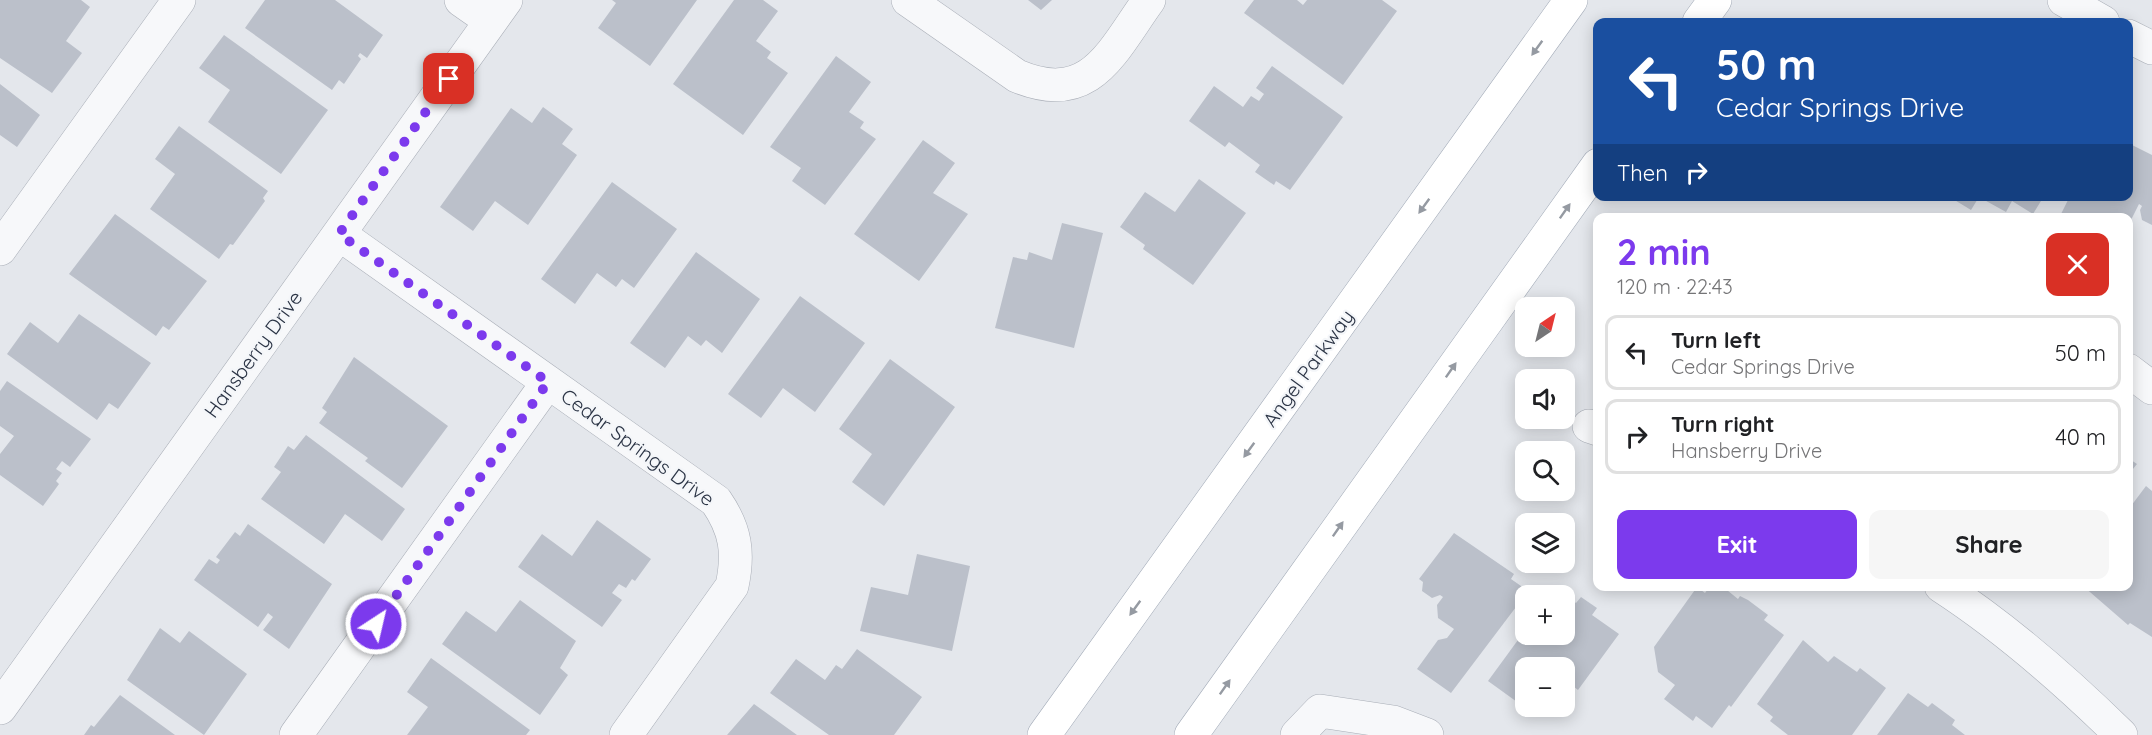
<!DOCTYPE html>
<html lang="en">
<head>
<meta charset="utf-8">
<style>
  body { margin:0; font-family:Quicksand,sans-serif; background:#f6f6f6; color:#202124; height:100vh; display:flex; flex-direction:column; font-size:22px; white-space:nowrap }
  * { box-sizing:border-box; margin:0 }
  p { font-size:20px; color:#757577 }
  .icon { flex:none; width:33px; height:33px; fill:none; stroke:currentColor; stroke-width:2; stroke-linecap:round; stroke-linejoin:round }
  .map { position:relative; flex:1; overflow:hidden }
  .panel { position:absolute; left:1593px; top:213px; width:540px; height:378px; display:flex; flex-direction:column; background:#fff; border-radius:12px; box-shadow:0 3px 15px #0003 }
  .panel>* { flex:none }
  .guide { position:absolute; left:1593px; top:18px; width:540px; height:183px; border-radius:12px; box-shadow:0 3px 15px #0003; background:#1a4fa0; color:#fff; overflow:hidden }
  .needle { width:39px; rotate:35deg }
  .buttons { position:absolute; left:1515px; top:297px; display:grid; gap:12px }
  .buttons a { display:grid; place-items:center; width:60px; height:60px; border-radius:12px; background:#fff; box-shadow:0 3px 15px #0003; font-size:30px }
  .pin { position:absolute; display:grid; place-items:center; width:51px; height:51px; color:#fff; margin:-26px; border-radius:12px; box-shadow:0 3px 9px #0006 }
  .me { position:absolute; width:66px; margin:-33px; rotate:35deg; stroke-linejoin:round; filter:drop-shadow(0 0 4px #0008) }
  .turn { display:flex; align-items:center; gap:21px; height:126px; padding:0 24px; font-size:27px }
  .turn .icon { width:78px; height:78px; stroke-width:2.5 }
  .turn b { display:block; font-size:42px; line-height:51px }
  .then { display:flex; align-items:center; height:57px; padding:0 24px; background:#0003; gap:12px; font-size:22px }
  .round { display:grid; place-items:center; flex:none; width:63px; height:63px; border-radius:12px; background:#f6f6f6 }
  .head { display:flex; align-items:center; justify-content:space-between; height:102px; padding:0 24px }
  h1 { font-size:36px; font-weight:700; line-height:45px; color:#7c3aed }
  .cta { display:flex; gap:12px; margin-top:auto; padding:12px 24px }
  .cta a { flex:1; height:69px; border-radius:12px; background:#7c3aed; color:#fff; font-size:24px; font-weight:700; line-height:69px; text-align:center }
  .cta a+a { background:#f6f6f6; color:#202124 }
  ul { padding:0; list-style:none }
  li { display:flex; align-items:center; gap:18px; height:75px; margin:0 12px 9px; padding:0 12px; border:3px solid #e0e0e0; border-radius:12px }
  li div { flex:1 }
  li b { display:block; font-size:22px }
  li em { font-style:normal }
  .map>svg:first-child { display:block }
</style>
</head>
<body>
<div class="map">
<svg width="2152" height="735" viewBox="0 0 2152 735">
  <rect width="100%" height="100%" fill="#e4e7ec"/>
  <!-- building -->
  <path fill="#bbc0ca" d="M 0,0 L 81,0 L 90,7 L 66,41 L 82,53 L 52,93 L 0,58 Z
    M 265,0 L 335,0 L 383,35 L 367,58 L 360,53 L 358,56 L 361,59 L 344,84 L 339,80 L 332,90 L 245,28 Z
    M 612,0 L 697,0 L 650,66 L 598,28 L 616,3 Z
    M 734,0 L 763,0 L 778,11 L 756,41 L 771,52 L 767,58 L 788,73 L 743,135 L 673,84 Z
    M 1028,0 L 1052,0 L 1041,10 Z
    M 1254,0 L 1297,0 L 1303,5 L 1307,0 L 1382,0 L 1397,11 L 1343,85 L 1244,13 Z
    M 224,35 L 328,110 L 281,174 L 208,122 L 230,90 L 199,68 Z
    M 836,56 L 871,82 L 849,112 L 864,122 L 860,128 L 876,139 L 825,205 L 792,181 L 801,168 L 770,147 Z
    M 1272,66 L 1343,117 L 1290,190 L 1276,181 L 1274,185 L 1255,172 L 1260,165 L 1229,142 L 1225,147 L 1189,121 L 1214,86 L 1243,107 L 1251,96 L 1259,101 L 1264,94 L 1256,88 Z
    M 0,84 L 40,115 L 17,147 L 0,135 Z
    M 543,107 L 573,129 L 562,144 L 577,155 L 528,225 L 495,201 L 473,231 L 440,207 L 511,108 L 532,123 Z
    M 179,126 L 268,191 L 263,198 L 265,201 L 233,245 L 230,244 L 219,259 L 150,209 L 175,174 L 155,159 Z
    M 923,140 L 955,163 L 933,193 L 968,214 L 919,281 L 854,234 Z
    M 2128,143 L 2152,155 L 2152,225 L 2142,220 L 2140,210 L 2142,206 L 2139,204 L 2131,220 L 2122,215 L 2120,218 L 2059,218 L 2070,196 L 2128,196 Z
    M 1199,179 L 1246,213 L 1193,285 L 1143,249 L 1145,245 L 1120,227 L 1145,192 L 1175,212 Z
    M 612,182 L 677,229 L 634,288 L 622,279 L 616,287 L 597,273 L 575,304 L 541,279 Z
    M 1948,196 L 2044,196 L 2033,214 L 2012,201 L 2006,212 L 1979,197 L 1971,210 Z
    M 115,214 L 207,281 L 169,330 L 163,326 L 156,336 L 69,274 Z
    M 1062,223 L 1103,233 L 1074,348 L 995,328 L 1013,257 L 1027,260 L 1029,252 L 1052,260 Z
    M 696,252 L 760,299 L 722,353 L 706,340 L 701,346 L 688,336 L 665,368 L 630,343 Z
    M 800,296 L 865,343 L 815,412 L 783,388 L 761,418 L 728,394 Z
    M 79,314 L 151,363 L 118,409 L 109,403 L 97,420 L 7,354 L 30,322 L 58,343 Z
    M 354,357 L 448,426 L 402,488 L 365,461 L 368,458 L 319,423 L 327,412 L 322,408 Z
    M 890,359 L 955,407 L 884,506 L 852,482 L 872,454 L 839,429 Z
    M 7,381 L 91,439 L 70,467 L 62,461 L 56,469 L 62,473 L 56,481 L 59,484 L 43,506 L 0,475 L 0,454 L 14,436 L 0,426 L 0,391 Z
    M 306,435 L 405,509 L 382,541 L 345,514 L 324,544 L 261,499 L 281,472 L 274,467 L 288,446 L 294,450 Z
    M 2128,458 L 2137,464 L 2128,475 Z
    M 2146,486 L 2152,491 L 2152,637 L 2130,623 L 2128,625 L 2083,586 L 2128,586 L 2128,510 Z
    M 597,520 L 651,559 L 635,581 L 632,579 L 626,588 L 619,584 L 612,593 L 622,600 L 602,627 L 518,567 L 542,534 L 572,556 Z
    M 248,524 L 332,584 L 289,649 L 263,630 L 273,617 L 268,613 L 258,627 L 194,580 L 209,559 L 217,564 L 220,560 L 216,557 L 235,532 L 240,536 Z
    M 1454,533 L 1514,574 L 1511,579 L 1528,591 L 1451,693 L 1417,669 L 1438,640 L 1447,638 L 1454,629 L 1438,618 L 1437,605 L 1443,597 L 1440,595 L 1432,598 L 1422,591 L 1423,582 L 1419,579 Z
    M 917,554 L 970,566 L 952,651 L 860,631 L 871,587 L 908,595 Z
    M 1710,586 L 1722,586 L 1738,599 L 1740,596 L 1748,600 L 1768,615 L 1764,620 L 1784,635 L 1731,707 L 1729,705 L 1712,728 L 1696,716 L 1693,721 L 1664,699 L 1675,685 L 1658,672 L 1654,647 L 1697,587 L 1705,593 Z
    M 1556,588 L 1576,603 L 1581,597 L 1597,608 L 1592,615 L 1619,634 L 1578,690 L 1564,679 L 1564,668 L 1526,668 L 1524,707 L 1488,681 L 1526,629 L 1526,634 L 1564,634 L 1564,596 L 1550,596 Z
    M 520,600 L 576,641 L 560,668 L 568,675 L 540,715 L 442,644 L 466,611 L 496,632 Z
    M 160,628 L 180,643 L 189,631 L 247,674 L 204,735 L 127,680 Z
    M 1803,640 L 1828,662 L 1834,656 L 1857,672 L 1860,668 L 1886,688 L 1852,735 L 1788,735 L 1770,721 L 1773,717 L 1757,704 Z
    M 857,649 L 922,697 L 894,735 L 829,735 L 770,693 L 796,659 L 825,680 L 836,665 L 842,669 Z
    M 431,658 L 530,730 L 526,735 L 407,735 L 428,707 L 407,692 Z
    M 1908,693 L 1928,707 L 1932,703 L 1955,720 L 1952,725 L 1965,735 L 1877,735 Z
    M 120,695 L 175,735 L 84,735 L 91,725 L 94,727 Z
    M 754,704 L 797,735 L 727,735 Z"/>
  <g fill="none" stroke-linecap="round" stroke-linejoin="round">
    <!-- minor casing -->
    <g stroke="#a9aeb7" stroke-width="34">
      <path id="minor" d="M 461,0 L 491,21
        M 908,0 L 1017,76 C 1091,107 1112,51 1149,0
        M 2064,0 L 2103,22
        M 2128,36 L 2152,48
        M 339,234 L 716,501 C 736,530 739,553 732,586 L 626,735
        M 0,249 L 179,0
        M 2128,370 L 2152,388
        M 1589,426 L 1598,429
        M 1941,586 C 2007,629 2065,680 2121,735
        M 0,708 L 506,0
        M 296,735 L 548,382
        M 1297,735 L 1320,711 L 1393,722 L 1427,735"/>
    </g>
    <!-- major casing -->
    <g stroke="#a3abb8" stroke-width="34">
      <path id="major" d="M 1699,22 L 1715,0
        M 1044,735 L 1571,0
        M 1191,735 L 1598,165"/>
    </g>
    <!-- minor -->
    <use href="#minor" stroke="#f7f8fa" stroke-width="33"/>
    <!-- major -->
    <use href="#major" stroke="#fff" stroke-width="33"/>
  </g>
  <!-- one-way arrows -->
  <defs><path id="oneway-solid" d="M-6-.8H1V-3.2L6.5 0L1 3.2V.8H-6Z" transform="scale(1.5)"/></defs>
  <g fill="#959aa2">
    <use href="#oneway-solid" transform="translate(1537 48) rotate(126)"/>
    <use href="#oneway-solid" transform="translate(1424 206) rotate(126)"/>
    <use href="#oneway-solid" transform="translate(1565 211) rotate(-55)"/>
    <use href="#oneway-solid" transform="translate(1451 370) rotate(-55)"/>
    <use href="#oneway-solid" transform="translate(1249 450) rotate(126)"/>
    <use href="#oneway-solid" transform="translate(1338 529) rotate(-55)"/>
    <use href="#oneway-solid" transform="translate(1135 608) rotate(126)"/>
    <use href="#oneway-solid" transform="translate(1225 687) rotate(-55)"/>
  </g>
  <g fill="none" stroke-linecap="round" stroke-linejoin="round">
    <!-- route -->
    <path stroke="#7c3aed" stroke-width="10" stroke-dasharray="0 18" d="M 376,624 L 548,382 L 339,234 L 449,79"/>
  </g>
  <g text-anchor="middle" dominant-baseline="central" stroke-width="4.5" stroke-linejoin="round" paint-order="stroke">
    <!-- street labels -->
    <g font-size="20" fill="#2b3445" stroke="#f4f6f9">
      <text transform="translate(253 354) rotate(-54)">Hansberry Drive</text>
      <text transform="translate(1308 368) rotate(-54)">Angel Parkway</text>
      <text transform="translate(638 447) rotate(36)">Cedar Springs Drive</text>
    </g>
  </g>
</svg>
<div class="buttons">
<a><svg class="needle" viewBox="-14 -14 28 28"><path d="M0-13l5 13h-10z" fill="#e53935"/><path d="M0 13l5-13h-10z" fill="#757577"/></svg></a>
<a><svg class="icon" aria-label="sound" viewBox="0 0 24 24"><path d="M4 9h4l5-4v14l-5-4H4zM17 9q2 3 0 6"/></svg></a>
<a><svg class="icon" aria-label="search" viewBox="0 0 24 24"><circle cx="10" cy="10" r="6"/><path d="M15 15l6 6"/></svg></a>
<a><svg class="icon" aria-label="layers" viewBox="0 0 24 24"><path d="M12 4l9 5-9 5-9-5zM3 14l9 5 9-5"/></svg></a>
<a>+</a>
<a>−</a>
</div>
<div class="pin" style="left:449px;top:79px;background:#d93025"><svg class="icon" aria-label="arrive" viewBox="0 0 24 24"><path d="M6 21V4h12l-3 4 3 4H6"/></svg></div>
<svg class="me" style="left:376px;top:624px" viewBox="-20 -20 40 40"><circle r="17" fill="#7c3aed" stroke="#fff" stroke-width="3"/><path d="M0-11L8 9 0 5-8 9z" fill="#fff"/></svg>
<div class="guide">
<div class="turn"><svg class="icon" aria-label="left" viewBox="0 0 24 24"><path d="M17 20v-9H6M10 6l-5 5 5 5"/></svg><div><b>50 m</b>Cedar Springs Drive</div></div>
<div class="then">Then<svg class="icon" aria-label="right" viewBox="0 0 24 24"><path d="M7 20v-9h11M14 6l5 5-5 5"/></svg></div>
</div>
<section class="panel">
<div class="head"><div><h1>2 min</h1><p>120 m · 22:43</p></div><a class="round" style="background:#d93025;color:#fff"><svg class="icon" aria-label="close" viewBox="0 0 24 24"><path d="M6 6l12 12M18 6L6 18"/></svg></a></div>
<ul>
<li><svg class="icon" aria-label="left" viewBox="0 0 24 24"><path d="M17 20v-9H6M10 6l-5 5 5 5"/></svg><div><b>Turn left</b><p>Cedar Springs Drive</p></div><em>50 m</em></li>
<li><svg class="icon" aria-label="right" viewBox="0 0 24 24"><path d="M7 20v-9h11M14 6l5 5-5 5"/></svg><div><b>Turn right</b><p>Hansberry Drive</p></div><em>40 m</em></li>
</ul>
<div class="cta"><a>Exit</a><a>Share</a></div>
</section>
</div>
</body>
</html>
